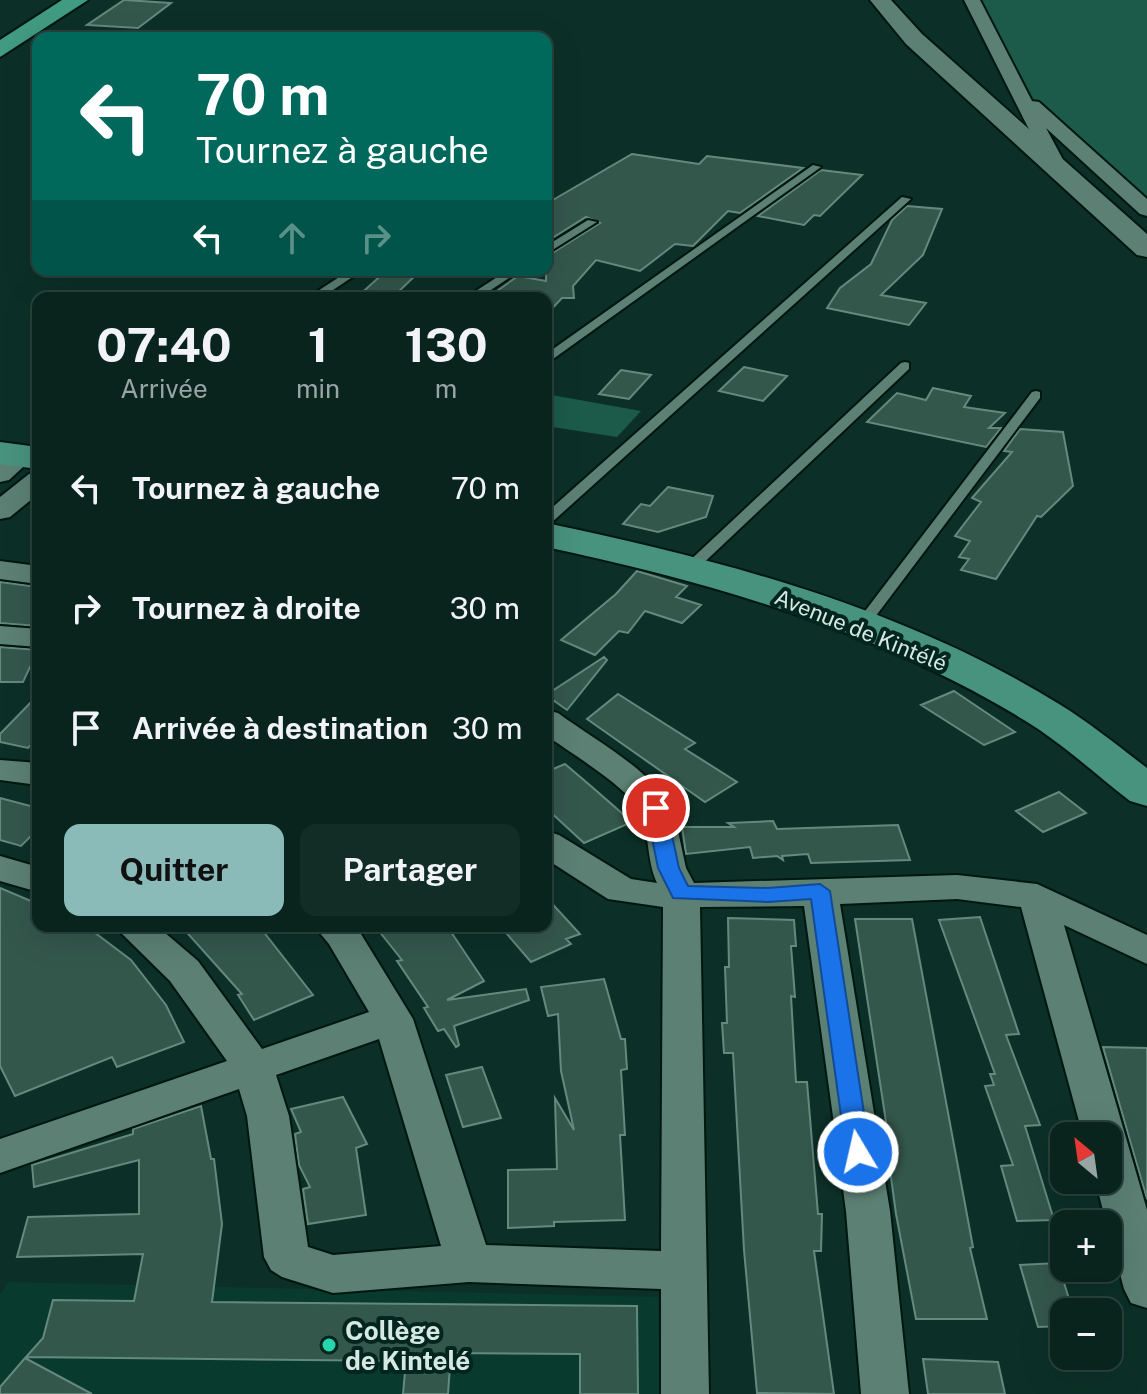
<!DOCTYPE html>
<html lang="fr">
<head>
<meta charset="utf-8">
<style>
  body { margin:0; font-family:"Public Sans",sans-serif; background:#122c26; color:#f1f3f6; height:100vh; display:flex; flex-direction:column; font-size:30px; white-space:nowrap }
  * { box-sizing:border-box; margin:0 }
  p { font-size:26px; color:#99a4a4 }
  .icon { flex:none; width:44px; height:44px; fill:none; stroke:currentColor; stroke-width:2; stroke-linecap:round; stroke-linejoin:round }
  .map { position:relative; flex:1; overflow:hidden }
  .sheet { position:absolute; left:32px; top:292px; width:520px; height:640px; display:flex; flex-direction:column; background:#09241d; border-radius:16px; box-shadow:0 8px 32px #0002,0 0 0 2px #29413b }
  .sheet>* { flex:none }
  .guide { position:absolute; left:32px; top:32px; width:520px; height:244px; border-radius:16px; box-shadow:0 8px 32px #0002,0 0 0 2px #29413b; background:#00695c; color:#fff; overflow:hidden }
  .needle { width:52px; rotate:331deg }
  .tools { position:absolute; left:1050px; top:1122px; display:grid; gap:16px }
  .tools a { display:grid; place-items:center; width:72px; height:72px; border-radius:16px; background:#09241d; box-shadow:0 8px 32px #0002,0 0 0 2px #29413b; font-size:40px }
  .pin { position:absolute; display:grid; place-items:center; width:68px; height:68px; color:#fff; margin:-34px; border:4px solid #fff; border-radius:50%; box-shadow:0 2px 8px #0007 }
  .me { position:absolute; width:88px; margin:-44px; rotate:351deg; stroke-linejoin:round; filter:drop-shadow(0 0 6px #0008) }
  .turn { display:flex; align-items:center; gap:28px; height:168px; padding:0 32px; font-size:36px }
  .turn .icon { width:104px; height:104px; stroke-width:2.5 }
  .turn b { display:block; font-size:56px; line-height:68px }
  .lanes { display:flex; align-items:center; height:76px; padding:0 32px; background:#0003; justify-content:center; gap:40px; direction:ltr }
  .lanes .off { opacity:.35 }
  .eta { display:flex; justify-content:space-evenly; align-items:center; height:136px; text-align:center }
  .eta b { font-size:48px; font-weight:700; line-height:56px }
  .button { display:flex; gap:16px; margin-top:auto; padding:16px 32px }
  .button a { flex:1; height:92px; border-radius:16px; background:#8bbbb9; color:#111; font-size:32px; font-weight:700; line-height:92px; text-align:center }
  .button a+a { background:#122c26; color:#f1f3f6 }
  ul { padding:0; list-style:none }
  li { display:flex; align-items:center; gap:24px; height:120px; padding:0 32px }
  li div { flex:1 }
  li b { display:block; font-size:30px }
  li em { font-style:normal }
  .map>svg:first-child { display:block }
</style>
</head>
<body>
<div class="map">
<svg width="1147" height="1394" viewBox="0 0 1147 1394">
  <rect width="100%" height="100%" fill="#0c3027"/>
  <!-- built -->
  <path fill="#093a2e" d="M 8,1282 L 658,1297 L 660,1394 L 0,1394 L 0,1294 Z"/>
  <!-- green -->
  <path fill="#1c5b4a" d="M 972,0 L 1147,0 L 1147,212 L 1022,97 Z
    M 546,394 L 641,411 L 617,437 L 546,426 Z"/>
  <!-- building -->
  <path fill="#34574c" stroke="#64897d" stroke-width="2" d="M 124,0 L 125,0 L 171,3 L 138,28 L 87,25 Z
    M 632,154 L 699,164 L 707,156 L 803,168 L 740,213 L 728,211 L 693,246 L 675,244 L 640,271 L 596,260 L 573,286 L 574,298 L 562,298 L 546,315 L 546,298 L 487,298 L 518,276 L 546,281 L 546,257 L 600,223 L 586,217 L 546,242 L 546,204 Z
    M 821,170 L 862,175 L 820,216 L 814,215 L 804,225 L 758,216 Z
    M 907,206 L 942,209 L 923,255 L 881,295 L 926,303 L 909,325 L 827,308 L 840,288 L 871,264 L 892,220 Z
    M 387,270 L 421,270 L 392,298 L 356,298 Z
    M 744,367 L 787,376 L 763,401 L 719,391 Z
    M 621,370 L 651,375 L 629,399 L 599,394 Z
    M 933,388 L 971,396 L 964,407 L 1005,413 L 989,428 L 1001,428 L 986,447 L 867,422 L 897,393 L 926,400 Z
    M 1020,429 L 1063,432 L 1073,486 L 1041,517 L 1037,516 L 996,579 L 961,570 L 969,559 L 959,557 L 970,541 L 955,536 L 981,502 L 972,498 L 1012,452 L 1004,451 Z
    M 668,487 L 713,496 L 706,517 L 658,532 L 623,524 L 641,504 L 650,506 Z
    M 637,571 L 687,586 L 676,597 L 701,605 L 682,623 L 645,611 L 628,633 L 619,631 L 595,655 L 561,640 L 616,594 Z
    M 0,582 L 38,587 L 38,626 L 0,623 Z
    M 0,647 L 38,650 L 23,682 L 0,682 Z
    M 604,657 L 607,660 L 567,710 L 546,695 Z
    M 954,691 L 1015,732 L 984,745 L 921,705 Z
    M 618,694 L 695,743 L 685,749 L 737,782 L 705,802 L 587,719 Z
    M 38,695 L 38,738 L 28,748 L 0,742 L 0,734 Z
    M 565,764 L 592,787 L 632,822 L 584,843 L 546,808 L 546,772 Z
    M 1059,792 L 1086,813 L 1043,832 L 1016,811 Z
    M 0,798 L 38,808 L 38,829 L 21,846 L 0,840 Z
    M 773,821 L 777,829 L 898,825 L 910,860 L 811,863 L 808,854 L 782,856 L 783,860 L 777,856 L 753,858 L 750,847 L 686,854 L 682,827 L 734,827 L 728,823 Z
    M 0,888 L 38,904 L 38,926 L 86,926 L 131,960 L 166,1005 L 184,1042 L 117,1067 L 112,1057 L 15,1096 L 0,1066 Z
    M 546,897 L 580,934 L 566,939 L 571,944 L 531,962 L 507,934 L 526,926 L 546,926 Z
    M 980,917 L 1019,1034 L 1006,1035 L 1040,1125 L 1025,1126 L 1054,1220 L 1017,1221 L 1001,1166 L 1013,1165 L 985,1086 L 994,1085 L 990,1074 L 995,1074 L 939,920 Z
    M 728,918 L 794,920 L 796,946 L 791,946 L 795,997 L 791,996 L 796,1082 L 807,1082 L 818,1214 L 822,1214 L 821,1251 L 814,1251 L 834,1394 L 757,1393 L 744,1250 L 733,1053 L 724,1053 L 722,1023 L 727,1023 L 725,967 L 729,967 Z
    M 855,919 L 912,919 L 973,1247 L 970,1248 L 987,1319 L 916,1319 L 896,1214 L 887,1148 L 890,1148 Z
    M 181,926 L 259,926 L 313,995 L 254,1020 L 238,995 L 242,994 Z
    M 375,926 L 447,926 L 484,981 L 447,1000 L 526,989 L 529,1000 L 454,1026 L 459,1045 L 456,1047 L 444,1029 L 438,1031 L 424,1008 L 428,1007 L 397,961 L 402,960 Z
    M 604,979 L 621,1039 L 625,1039 L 627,1069 L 621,1070 L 625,1135 L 620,1135 L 625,1220 L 554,1222 L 554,1226 L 508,1228 L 508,1170 L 557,1169 L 555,1098 L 574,1130 L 561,1071 L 558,1014 L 548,1016 L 541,987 Z
    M 1103,1047 L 1147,1048 L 1147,1199 Z
    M 482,1067 L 501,1118 L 463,1127 L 446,1075 Z
    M 343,1097 L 367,1144 L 356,1148 L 366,1215 L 308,1224 L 303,1189 L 310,1187 L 299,1165 L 295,1134 L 301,1132 L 291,1109 Z
    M 201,1106 L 211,1159 L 214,1159 L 222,1224 L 212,1302 L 637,1306 L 638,1394 L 580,1394 L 580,1354 L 451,1353 L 448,1394 L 403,1394 L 406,1361 L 26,1357 L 43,1338 L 53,1300 L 134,1301 L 143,1254 L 17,1257 L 28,1217 L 139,1214 L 139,1160 L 34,1187 L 32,1165 L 133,1134 L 133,1129 Z
    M 1058,1263 L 1073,1312 L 1064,1312 L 1064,1326 L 1038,1327 L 1020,1265 Z
    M 25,1358 L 92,1394 L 0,1394 L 0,1387 Z
    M 923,1359 L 998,1362 L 1005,1394 L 928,1394 Z"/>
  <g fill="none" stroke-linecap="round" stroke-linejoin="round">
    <!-- service casing -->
    <g stroke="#001710" stroke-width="4">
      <path id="service" d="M 813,165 L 821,167 L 546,364 L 546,354 Z
        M 902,197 L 911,199 L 551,523 L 546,524 L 546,513 Z
        M 588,220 L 597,222 L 546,254 L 546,246 Z
        M 350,270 L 363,270 L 321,298 L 307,298 Z
        M 508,270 L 521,270 L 479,298 L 465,298 Z
        M 905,362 L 909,363 L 909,369 L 695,571 L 685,571 L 683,568 L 685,565 L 901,363 Z
        M 1036,391 L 1040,392 L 1040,398 L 866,629 L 856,629 L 853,626 L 856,623 L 1032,392 Z"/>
    </g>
    <!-- minor casing -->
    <g stroke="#001710" stroke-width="4">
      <path id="minor" d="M 964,0 L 980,0 L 1032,101 L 1039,102 L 1147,199 L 1147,216 L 1140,214 L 1046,128 L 1068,169 L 1058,175 L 1051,173 Z
        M 22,448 L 35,456 L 9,480 L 0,482 L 0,461 Z
        M 38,472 L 38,494 L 10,517 L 0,519 L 0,497 L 29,474 Z
        M 0,561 L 38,566 L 38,584 L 0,579 Z
        M 0,626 L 38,629 L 38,647 L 0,644 Z
        M 546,710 L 558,713 C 596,741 647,767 673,808 L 686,868 L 694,883 L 957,875 L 1037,884 L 1147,935 L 1147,964 L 1064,925 L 1147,1210 L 1147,1308 L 1131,1303 L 1124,1289 L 1095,1180 L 1108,1180 L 1108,1136 L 1083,1136 L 1021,907 L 957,899 L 840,904 L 890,1211 L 909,1394 L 861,1394 L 846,1211 L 804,906 L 700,907 L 709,1394 L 661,1394 L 661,1289 L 469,1282 L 333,1293 L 282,1277 L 271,1270 L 264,1257 L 247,1116 L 239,1089 L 0,1173 L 0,1139 L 227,1061 L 170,981 L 114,926 L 157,926 L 198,961 L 262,1049 L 369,1012 L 329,944 L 314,926 L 356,926 L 413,1019 L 486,1245 L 661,1251 L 663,907 L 608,899 L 546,859 L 546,831 L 559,835 L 631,879 L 657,883 C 646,860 650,831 639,810 C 625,785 570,753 546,735 ZM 379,1039 L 441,1246 L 333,1255 L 308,1247 L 289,1116 L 276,1075 Z
        M 0,760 L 38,763 L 38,785 L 0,780 Z
        M 0,856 L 38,867 L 38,892 L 0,881 Z"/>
    </g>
    <!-- tertiary casing -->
    <g stroke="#001710" stroke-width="4">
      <path id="tertiary" d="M 870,0 L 891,0 L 922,34 L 1147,234 L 1147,257 L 1137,255 L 906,44 Z"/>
    </g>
    <!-- primary casing -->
    <g stroke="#001710" stroke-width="4">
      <path id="primary" d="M 0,442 L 38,447 L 38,469 L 0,464 Z
        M 546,523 C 723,560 904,608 1059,704 C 1090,723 1118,746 1147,768 L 1147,806 L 1130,801 C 1095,774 1062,743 1024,720 C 878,631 712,582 546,547 Z"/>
    </g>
    <!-- trunk casing -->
    <g stroke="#001710" stroke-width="4">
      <path id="trunk" d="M 62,0 L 88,0 L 0,57 L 0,40 Z"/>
    </g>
    <!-- service -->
    <use href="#service" fill="#5c8074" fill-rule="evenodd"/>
    <!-- minor -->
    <use href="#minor" fill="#5c8074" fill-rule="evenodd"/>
    <!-- tertiary -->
    <use href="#tertiary" fill="#5c8074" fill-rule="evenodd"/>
    <!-- primary -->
    <use href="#primary" fill="#48937e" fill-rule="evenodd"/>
    <!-- trunk -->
    <use href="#trunk" fill="#419a82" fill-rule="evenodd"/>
  </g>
  <!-- route -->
  <path fill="#1a73e8" stroke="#114b97" stroke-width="2" d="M 656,802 L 666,808 L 679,868 L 688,886 L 768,888 L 820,884 L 830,891 L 870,1152 L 867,1159 L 858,1162 L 850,1159 L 846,1152 L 811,899 L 768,902 L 673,898 L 658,868 L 646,808 Z"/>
  <!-- markers -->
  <circle fill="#27d5ad" stroke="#02261d" stroke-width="3" cx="329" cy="1345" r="8"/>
  <g text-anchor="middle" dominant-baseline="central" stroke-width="8" stroke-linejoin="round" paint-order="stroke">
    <!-- street labels -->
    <g font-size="22" fill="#d5e9e2" stroke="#02261d">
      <text transform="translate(861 630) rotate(22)">Avenue de Kintélé</text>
    </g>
    <!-- near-poi labels -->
    <g font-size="26" font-weight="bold" fill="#d5e9e2" stroke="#02261d" text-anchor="start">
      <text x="345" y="1330">Collège<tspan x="345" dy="30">de Kintelé</tspan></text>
    </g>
  </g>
</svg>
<div class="tools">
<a><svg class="needle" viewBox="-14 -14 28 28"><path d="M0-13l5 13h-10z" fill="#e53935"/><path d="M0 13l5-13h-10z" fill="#99a4a4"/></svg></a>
<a>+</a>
<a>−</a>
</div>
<div class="pin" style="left:656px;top:808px;background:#d93025"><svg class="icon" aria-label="arrive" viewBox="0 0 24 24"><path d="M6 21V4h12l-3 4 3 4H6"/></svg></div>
<svg class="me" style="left:858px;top:1152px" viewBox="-20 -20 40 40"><circle r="17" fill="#1a73e8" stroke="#fff" stroke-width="3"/><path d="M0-11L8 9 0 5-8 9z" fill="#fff"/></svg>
<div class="guide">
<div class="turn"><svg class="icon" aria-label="left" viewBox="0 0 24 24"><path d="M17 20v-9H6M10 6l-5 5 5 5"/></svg><div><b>70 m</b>Tournez à gauche</div></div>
<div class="lanes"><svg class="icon" aria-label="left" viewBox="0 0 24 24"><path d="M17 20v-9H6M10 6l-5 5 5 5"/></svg><svg class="icon off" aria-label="ahead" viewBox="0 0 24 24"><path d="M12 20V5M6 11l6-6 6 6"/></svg><svg class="icon off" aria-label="right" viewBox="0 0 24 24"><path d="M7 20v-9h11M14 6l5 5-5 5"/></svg></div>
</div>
<section class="sheet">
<div class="eta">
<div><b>07:40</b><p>Arrivée</p></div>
<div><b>1</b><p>min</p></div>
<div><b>130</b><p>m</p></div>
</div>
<ul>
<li><svg class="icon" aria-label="left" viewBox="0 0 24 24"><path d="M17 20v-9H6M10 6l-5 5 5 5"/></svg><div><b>Tournez à gauche</b></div><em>70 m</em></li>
<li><svg class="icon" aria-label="right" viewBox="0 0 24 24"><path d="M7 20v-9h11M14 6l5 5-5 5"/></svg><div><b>Tournez à droite</b></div><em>30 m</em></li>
<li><svg class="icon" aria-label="arrive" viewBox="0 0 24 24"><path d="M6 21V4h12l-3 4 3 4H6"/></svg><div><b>Arrivée à destination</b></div><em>30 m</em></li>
</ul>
<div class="button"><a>Quitter</a><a>Partager</a></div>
</section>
</div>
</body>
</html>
